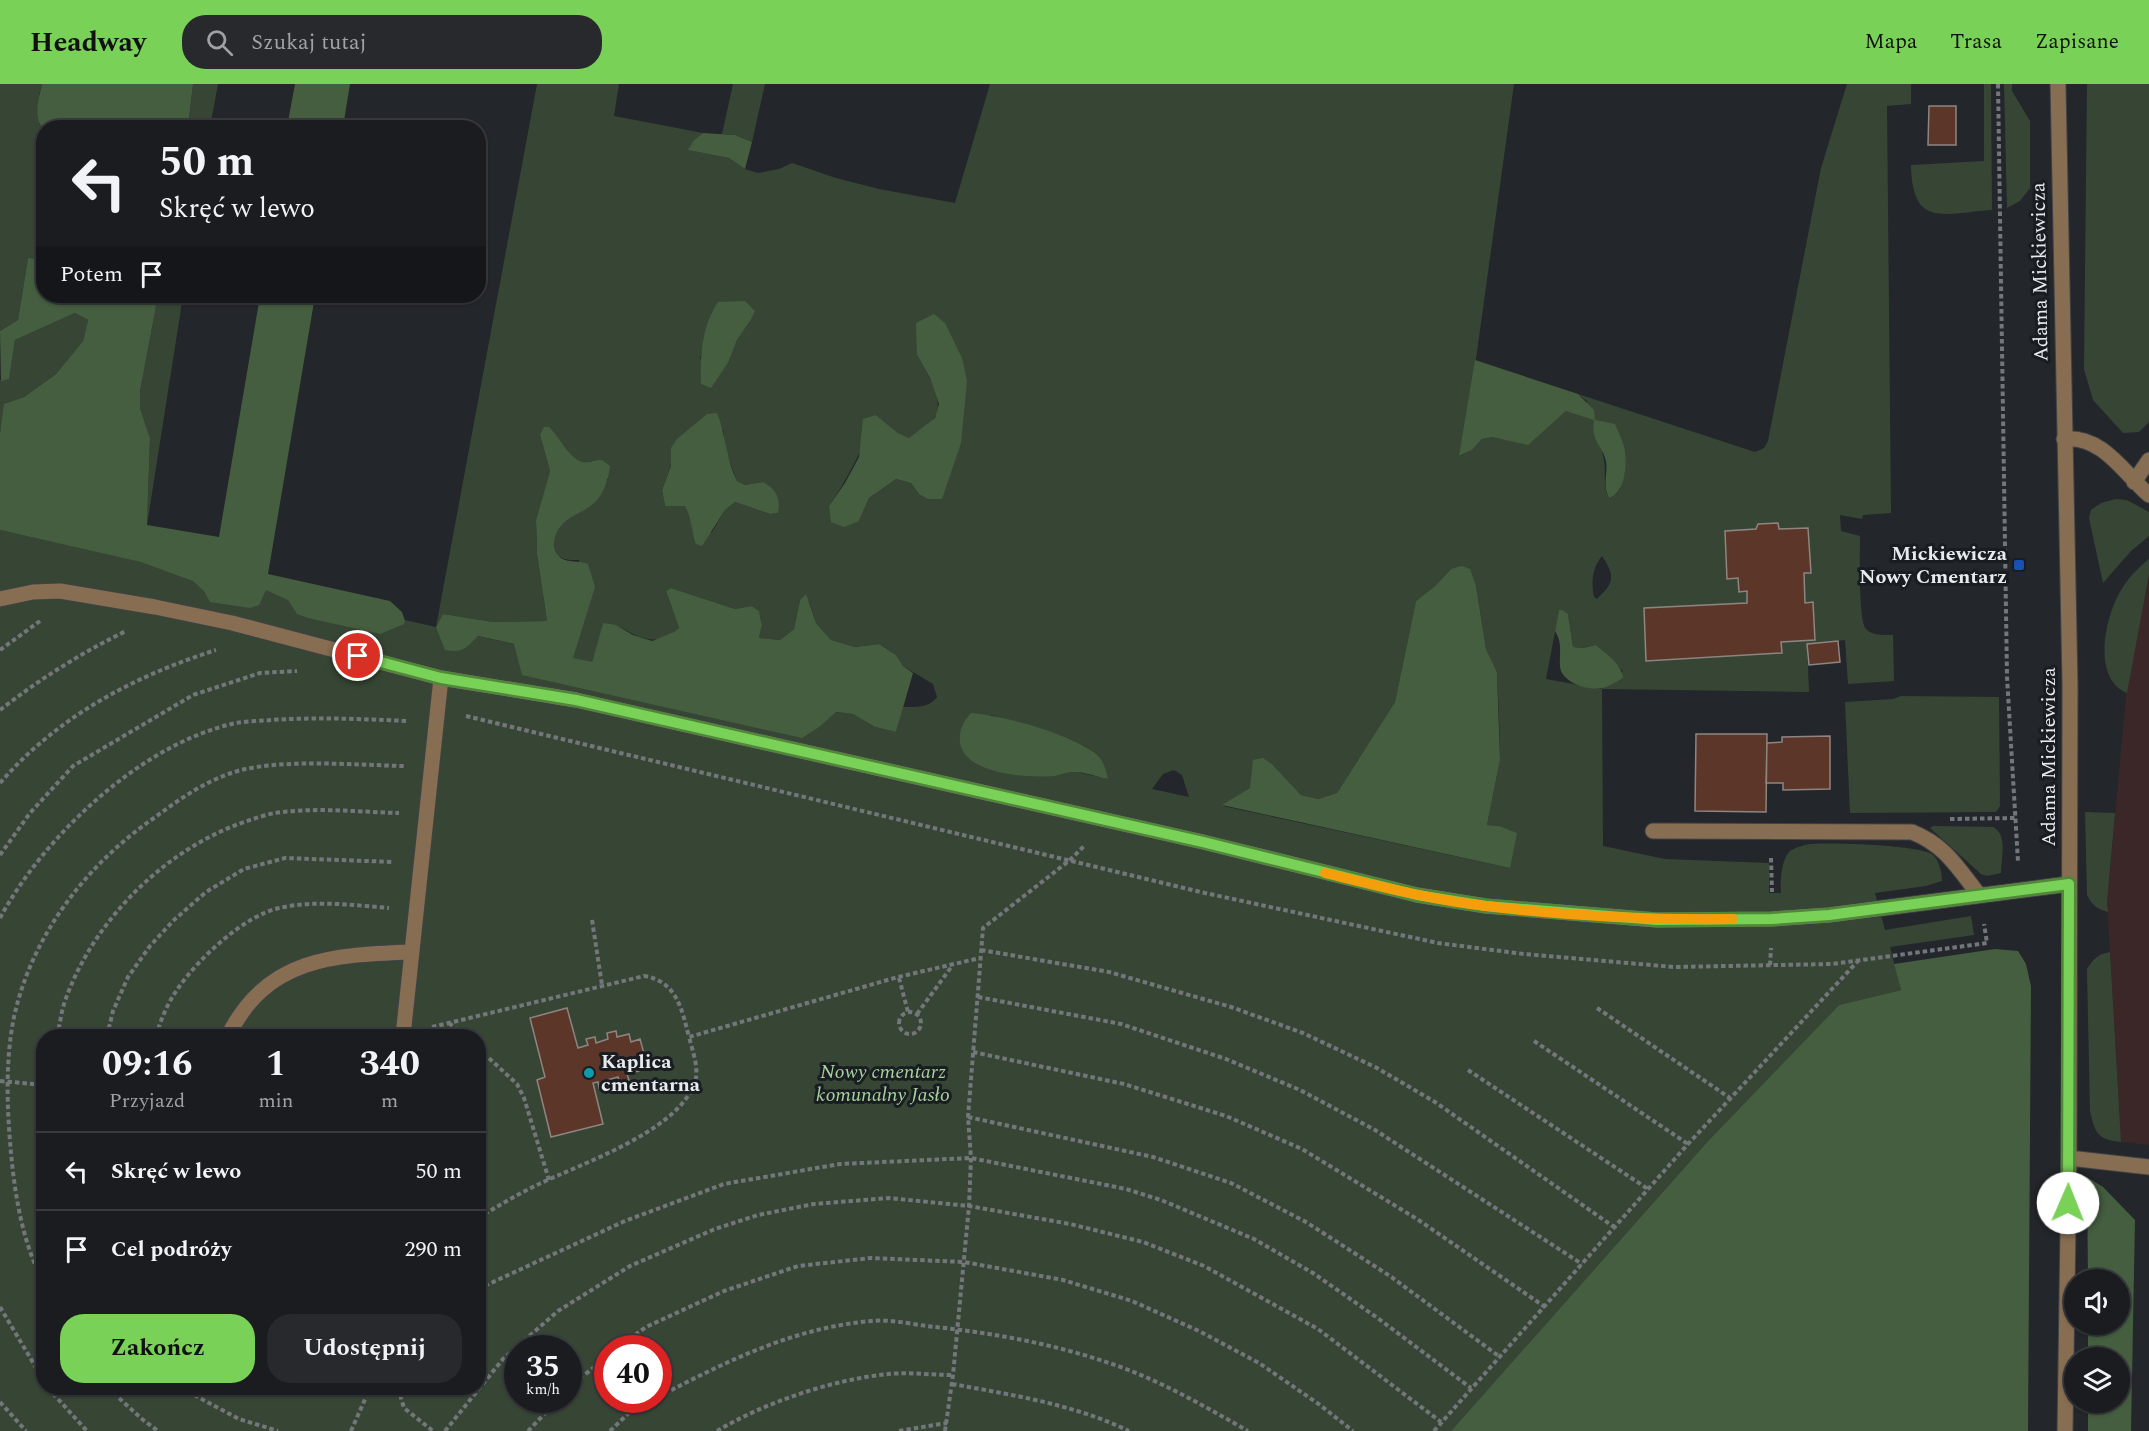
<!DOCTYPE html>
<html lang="pl">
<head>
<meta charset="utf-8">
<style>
  body { margin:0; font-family:Spectral,serif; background:#27292d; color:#f1f3f6; height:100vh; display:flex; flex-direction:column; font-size:22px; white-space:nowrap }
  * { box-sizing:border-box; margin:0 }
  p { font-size:20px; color:#9fa1a5 }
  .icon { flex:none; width:33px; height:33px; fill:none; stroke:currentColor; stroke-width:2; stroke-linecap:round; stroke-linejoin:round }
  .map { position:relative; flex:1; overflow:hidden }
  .side { position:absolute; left:36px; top:945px; width:450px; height:366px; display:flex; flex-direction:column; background:#1a1c20; border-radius:24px; box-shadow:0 2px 4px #0004,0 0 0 2px #383a3e }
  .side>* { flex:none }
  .banner { position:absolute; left:36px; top:36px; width:450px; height:183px; border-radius:24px; box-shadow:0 2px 4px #0004,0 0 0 2px #383a3e; background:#1a1c20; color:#f1f3f6; overflow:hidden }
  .controls { position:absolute; left:2064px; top:1185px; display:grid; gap:12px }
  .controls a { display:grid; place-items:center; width:66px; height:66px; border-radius:50%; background:#1a1c20; box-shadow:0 2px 4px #0004,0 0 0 2px #383a3e; font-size:30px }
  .speed { position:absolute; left:504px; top:1251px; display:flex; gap:12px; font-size:30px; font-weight:700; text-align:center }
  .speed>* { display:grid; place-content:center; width:78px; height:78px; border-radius:50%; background:#1a1c20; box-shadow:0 2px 4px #0004,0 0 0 2px #383a3e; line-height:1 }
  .speed small { font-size:15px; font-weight:400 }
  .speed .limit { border:9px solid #d22; background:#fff; color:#111 }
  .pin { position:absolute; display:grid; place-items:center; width:51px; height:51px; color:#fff; margin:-26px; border:3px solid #fff; border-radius:50%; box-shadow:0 2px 6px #0007 }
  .me { position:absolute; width:66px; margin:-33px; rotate:1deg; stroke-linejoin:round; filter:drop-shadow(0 0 4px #0008) }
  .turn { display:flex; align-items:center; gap:21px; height:126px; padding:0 24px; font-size:27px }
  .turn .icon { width:78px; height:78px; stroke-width:2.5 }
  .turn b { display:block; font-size:42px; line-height:51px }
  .then { display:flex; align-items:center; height:57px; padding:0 24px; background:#0003; gap:12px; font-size:22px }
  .eta { display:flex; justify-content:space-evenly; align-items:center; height:102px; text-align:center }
  .eta b { font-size:36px; font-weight:700; line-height:42px }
  .cta { display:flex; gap:12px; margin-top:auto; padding:12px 24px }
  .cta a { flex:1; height:69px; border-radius:24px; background:#7ad157; color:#111; font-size:24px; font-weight:700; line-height:69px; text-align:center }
  .cta a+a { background:#27292d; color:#f1f3f6 }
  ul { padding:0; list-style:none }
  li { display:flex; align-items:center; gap:18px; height:78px; padding:0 24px; border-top:2px solid #383a3e }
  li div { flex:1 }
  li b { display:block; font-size:22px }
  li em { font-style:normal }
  header { display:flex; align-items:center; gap:36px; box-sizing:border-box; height:84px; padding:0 30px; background:#7ad157; color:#111 }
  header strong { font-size:28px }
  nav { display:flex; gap:33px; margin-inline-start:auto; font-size:21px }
  .search { width:420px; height:54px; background:#27292d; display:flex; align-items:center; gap:15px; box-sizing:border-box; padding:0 21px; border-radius:24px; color:#9fa1a5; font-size:22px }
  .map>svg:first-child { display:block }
</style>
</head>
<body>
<header>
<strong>Headway</strong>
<div class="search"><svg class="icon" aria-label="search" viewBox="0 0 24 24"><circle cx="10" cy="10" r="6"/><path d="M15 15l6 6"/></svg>Szukaj tutaj</div>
<nav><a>Mapa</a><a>Trasa</a><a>Zapisane</a></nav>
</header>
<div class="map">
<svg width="2149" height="1347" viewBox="0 0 2149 1347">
  <rect width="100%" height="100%" fill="#23262b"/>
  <!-- commercial -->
  <path fill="#3b2728" d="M 2149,490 L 2149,1061 L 2121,1058 L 2107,818 L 2127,601 Z"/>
  <!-- green -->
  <path fill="#374634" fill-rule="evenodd" d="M 0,0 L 42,0 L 39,11 L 39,40 L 44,45 L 43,175 L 28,174 L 18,236 L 0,247 Z
    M 193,0 L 218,0 L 210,43 L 188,44 Z
    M 537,0 L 619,0 L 614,32 L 703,49 L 694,56 L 689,66 L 729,74 L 745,85 L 758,89 L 779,85 L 792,79 L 836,94 L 879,105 L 955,119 L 990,0 L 1514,0 L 1472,304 L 1460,372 L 1472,366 L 1482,355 L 1492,353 L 1528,360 L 1566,327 L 1588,318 L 1578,310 L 1755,368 L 1764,364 L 1768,357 L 1821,84 L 1847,0 L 1911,0 L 1911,20 L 1887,22 L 1891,429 L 1863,431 L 1862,435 L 1840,431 L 1841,447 L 1860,452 C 1860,467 1858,537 1866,545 C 1872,552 1884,551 1893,551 L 1894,597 L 1848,600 L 1845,556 L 1807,560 L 1809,608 L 1602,605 L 1603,762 L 1665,775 L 1769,779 L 1769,809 L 1781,809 C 1780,798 1781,777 1789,768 C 1793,764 1804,761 1810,760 C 1827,758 1924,761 1933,771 C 1939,776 1942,789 1942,797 L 1926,802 L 1875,809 L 1885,846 L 1971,832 L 1974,851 L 1890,863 L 1901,906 L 1839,921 L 1708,1057 L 1451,1347 L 0,1347 L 0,446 L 436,543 ZM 712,227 L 750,237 L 737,256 L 729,277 L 700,275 ZM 917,271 L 967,297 L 919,410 L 911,399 L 896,395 L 869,414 L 859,437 L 829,422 C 849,393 863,363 876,331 L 898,349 L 909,354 C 917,348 930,341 935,333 C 945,315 926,288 917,271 ZM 723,345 L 726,367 L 737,397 L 745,401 L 763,398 L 778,429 L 770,430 L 735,418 L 725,426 L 712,448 L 693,451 L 692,433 L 685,421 L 665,422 L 662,406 L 671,381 ZM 540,351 L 567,366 L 575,376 L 583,379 L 591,377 L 608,395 C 604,403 601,413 593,419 C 580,431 544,441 555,466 C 560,477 569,476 579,476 L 572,573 L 436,543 L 443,530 L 493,538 L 547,537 L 537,470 L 536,436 L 550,387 ZM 1602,368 L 1625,388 C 1622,398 1621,411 1609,414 C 1601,400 1608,384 1602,368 ZM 1602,472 C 1615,492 1615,498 1597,515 L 1594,513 C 1591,499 1592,484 1602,472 ZM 1451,485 L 1476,502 L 1486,565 L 1497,588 L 1499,630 L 1500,676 L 1487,741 L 1499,742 L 1510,784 L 1223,722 L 1250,704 L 1273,681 L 1301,711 L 1318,715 L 1337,709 L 1395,618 L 1416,517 L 1435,502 ZM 671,504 L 735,525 L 752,522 L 759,527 L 762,541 L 759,554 L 780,556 L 794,545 L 800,516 L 809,518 L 816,539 L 831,556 L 855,563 L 879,560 L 896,571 L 903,582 L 933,600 L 937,613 C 929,624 917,623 903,623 L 896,648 L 875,643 L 853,630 L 835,628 L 592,578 L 603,540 C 610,541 620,542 626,546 C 645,558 662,560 679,544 L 666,507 ZM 1559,527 L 1568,530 L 1573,563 L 1583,564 L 1596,561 L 1623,587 L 1601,605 L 1546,595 ZM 991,631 C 1019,640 1074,650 1095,670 C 1101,675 1105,687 1108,695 L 961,662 ZM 1174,686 L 1182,691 L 1189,713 L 1152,705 L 1163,690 ZM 44,952 L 478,952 L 478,1304 L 44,1304 ZM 518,1264 L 568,1264 L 568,1316 L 518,1316 ZM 608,1264 L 658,1264 L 658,1316 L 608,1316 Z
    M 733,0 L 765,0 L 752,58 L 735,51 L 722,50 Z
    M 1984,0 L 1991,0 L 1992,126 C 1944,129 1912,145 1911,81 L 1984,77 Z
    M 2004,0 L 2012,0 L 2012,7 L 2030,37 L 2030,104 L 2020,117 L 2007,124 Z
    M 2087,0 L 2149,0 L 2149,338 L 2139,348 L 2123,349 L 2093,316 L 2084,285 Z
    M 158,212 L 183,212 L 147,441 L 150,354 L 140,324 L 140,307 Z
    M 75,229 L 88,236 L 83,257 L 56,290 L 24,313 L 5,320 L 0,349 L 0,296 L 9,294 L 15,256 Z
    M 2116,415 L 2127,416 L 2149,428 L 2149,452 L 2131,467 L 2103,499 L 2089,434 L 2091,426 L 2101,419 Z
    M 2149,475 L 2149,490 L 2127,609 C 2090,594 2106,528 2123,503 C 2129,493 2140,482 2149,475 Z
    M 1901,612 L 1999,613 L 2000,722 L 1996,728 L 1850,729 L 1845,618 L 1893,615 Z
    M 2085,728 L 2115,729 L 2107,818 L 2108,828 C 2097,825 2092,821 2087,811 Z
    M 1933,742 L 1993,743 C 2008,750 2001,775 2001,789 L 1987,792 L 1981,790 L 1930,744 Z
    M 2110,868 L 2121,1058 C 2097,1055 2095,1049 2090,1027 L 2087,885 C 2093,875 2098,870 2110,868 Z"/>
  <!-- forest -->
  <path fill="#455e3f" d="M 42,0 L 193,0 L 188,43 L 43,45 C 33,34 39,13 42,0 Z
    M 295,0 L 350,0 L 343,43 L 287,43 Z
    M 703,49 L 735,51 L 752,58 L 745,85 L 729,74 L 688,66 L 694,56 Z
    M 28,174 L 43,175 L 44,212 L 158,212 L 140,307 L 140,324 L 150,354 L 147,441 L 219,453 L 260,212 L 315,212 L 268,490 L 390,517 L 402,528 L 405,537 L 404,540 L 380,550 L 308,534 L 297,530 L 288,516 L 266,506 L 259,521 L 250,524 L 210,518 L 204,507 L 193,497 L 141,478 L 0,446 L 0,349 L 4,320 L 24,313 L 56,290 L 83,257 L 88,236 L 75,229 L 15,256 L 9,295 L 1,297 L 0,247 L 18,236 Z
    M 745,217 L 755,227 L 750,237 L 737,256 L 729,277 L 711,304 L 701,300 C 700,272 702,241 718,218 Z
    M 934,230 L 945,239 L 962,274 L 967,297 L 961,359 L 942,415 L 928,415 L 919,410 L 911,399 L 896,395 L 869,414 L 859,437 L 844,443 L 831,438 L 829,422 L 845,399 L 859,373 L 863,335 L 876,331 L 898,349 L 909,354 L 935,334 L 939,320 L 930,294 L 917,271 L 916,239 Z
    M 1475,276 L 1578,310 L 1594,326 L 1595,336 L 1615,340 C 1619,349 1624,359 1625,368 C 1627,382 1625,409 1609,414 C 1602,400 1608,391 1606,377 C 1602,359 1591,360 1594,336 L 1566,327 L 1528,361 L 1492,353 L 1482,355 L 1472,366 L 1459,372 Z
    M 717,329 C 726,351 726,375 737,397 L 745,401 L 763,398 C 776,405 781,414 778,429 L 770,430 L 735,418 L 725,426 L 702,462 L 696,460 C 691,447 692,434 685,422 L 665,422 L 662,406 L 671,382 L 671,364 L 677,355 L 707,330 Z
    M 544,343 L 549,343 C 558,351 571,377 583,378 C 588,379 596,376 602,376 L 610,382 C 608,396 604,411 593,420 C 577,433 558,434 554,458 C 553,464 556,470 561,474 C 568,479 579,476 588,480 L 595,503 L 573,574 L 592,578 L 603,539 L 616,541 L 633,551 L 652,557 L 674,548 L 679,544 L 666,507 L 671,504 L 735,525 L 752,522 L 759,527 L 762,541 L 759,554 L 780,556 L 794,545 L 800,516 L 806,510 L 816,539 L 831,556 L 855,563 L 879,560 L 896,571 L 903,582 L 913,589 L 896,648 L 875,643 L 853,630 L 836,628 L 819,643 L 802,654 L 522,591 L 514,560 L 478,552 C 465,565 463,569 445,566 L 436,543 L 443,530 L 493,538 L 547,537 L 537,470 L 536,436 L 550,387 L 540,351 Z
    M 1462,482 L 1470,485 L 1476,502 L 1486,565 L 1497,588 L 1500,676 L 1487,741 L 1499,742 L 1517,749 L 1510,784 L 1222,721 L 1250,704 L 1253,676 L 1263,674 L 1273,681 L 1301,711 L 1318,715 L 1337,709 L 1395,618 L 1416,517 L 1435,502 L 1451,485 Z
    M 1559,526 L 1562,526 L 1568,530 L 1573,563 L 1583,564 L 1596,561 C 1606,570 1622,580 1623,594 C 1617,597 1609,603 1602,604 C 1589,607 1562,599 1560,583 C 1559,569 1563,560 1555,547 Z
    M 971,629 C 1004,632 1070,649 1096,670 C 1104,677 1106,686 1108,695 C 1097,693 1083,687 1072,688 C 1066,688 1060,691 1054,692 C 1029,694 964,691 960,658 C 959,646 963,638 971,629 Z
    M 1995,865 L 2018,867 L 2026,880 L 2031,902 L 2028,1347 L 1451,1347 L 1708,1057 L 1839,921 L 1901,906 L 1894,880 Z
    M 2087,1093 L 2103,1103 L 2135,1136 L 2131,1347 L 2088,1347 L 2088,1319 L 2120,1318 L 2120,1274 L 2088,1273 L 2088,1241 L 2120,1240 L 2120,1196 L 2088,1195 Z"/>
  <!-- building -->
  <path fill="#5c3729" stroke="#8e8582" stroke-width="1.5" d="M 1929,22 L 1956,22 L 1956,61 L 1928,61 Z
    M 1778,439 L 1779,445 L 1808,444 L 1811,489 L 1804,489 L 1805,519 L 1813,518 L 1815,556 L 1781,558 L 1782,569 L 1646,577 L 1644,524 L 1747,519 L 1747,507 L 1739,508 L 1738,494 L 1727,495 L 1725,447 L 1756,445 L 1758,440 Z
    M 1838,557 L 1840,578 L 1809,581 L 1807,560 Z
    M 1696,650 L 1767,650 L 1766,728 L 1695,727 Z
    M 1830,652 L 1830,705 L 1783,706 L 1783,699 L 1766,699 L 1767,659 L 1782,658 L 1782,653 Z
    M 567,924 L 578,964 L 588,961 L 586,955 L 595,953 L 596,959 L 608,955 L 607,949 L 616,947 L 617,953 L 629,950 L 631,958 L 640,955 L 646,977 L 637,980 L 639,987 L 627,990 L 629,996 L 620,999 L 618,993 L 607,996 L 608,1002 L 599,1004 L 598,998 L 593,999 L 603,1040 L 551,1053 L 537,996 L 545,993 L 530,934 Z"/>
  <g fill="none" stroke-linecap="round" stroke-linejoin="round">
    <!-- minor casing -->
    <g stroke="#3f4246" stroke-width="17">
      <path id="minor" d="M 2058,0 L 2070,600 L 2069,1074 L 2065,1347
        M 2064,355 C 2102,351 2123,388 2149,411
        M 2134,398 L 2149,376
        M 0,515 L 33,508 L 60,507 L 155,523 L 232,539 L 441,594 L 576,616 L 1203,758 L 1417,811 L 1486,822 L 1657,836 L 1772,835 L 1829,831 L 2069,800
        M 1653,747 L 1912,748 C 1945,761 1958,784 1979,811
        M 228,952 C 267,873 333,871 412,868
        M 403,952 L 441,594
        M 2069,1074 L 2149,1083"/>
    </g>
    <!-- path -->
    <path stroke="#73767a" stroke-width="4" stroke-dasharray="4.5 3" stroke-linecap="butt" d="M 1998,0 L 2007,593 L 2018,778
      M 0,566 L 40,537
      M 0,626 C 40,595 81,569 126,547
      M 466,632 L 1205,809 L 1438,859 L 1524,870 L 1674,883 L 1832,880 L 1987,859 L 1984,840
      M 0,699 C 57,633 134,592 216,566
      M 1950,735 L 2016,734
      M 0,771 L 30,729 L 73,682 L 193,611 L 260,589 L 297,587
      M 1771,774 L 1772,808
      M 0,834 C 44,752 142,659 236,639 C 247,637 260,637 272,636 C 317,633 363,635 408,637
      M 592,836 L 602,901
      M 981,866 L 1109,888 L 1231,923 L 1303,949 L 1377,984 L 1435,1018 L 1614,1143
      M 1770,881 L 1771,864
      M 899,894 L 908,928
      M 978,913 L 1121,940 L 1226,975 L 1300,1006 L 1375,1046 L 1582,1180
      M 1597,924 L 1730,1014
      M899 939a11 11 0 1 1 22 0a11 11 0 1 1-22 0Z
      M 917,930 L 952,882
      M 449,939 L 465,952
      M 432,943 L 644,892 C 677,897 682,926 689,953 L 898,893 L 980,874
      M 57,952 C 60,941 61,928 65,917 C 94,834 169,761 253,735 C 260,733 268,730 275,729 C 316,723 358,728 399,729
      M 107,952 L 113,927 L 128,893 L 150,862 L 174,836 L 206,808 L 244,785 L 285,774 L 394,778
      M 156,952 C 161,935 168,918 179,903 C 199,874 244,832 279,824 C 314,816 353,821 389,824
      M 1534,957 L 1688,1060
      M 478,964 L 517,1000 L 524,1014 L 549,1096
      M 973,968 L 1124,1000 L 1226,1032 L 1302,1065 L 1417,1135 L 1545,1223
      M 1468,986 L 1648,1105
      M 0,997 L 44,1001
      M 968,1033 L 1153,1073 L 1231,1099 L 1306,1138 L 1390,1192 L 1500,1273
      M 478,1134 C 498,1122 518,1110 539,1100 C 583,1079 672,1049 693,1003 C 701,988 693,969 689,953
      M 44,1200 C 23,1160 15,1113 11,1069 C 7,1025 5,977 14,933 C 32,851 86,781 154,734 C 181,714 208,695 241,686 C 287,675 356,681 404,682
      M 478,1205 L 625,1137 L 724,1100 L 840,1080 L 971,1074 L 1126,1105 L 1161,1116 L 1254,1155 L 1313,1189 L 1379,1235 L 1471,1304
      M 0,1223 L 44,1297
      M 617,1264 L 646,1243 L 724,1207 L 798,1182 L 871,1174 L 964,1178 L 1063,1196 L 1132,1217 L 1199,1247 L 1259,1279 L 1320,1321 L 1353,1347
      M 952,1300 C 1012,1311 1073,1320 1129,1347
      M 48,1304 L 87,1347
      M 108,1304 L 142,1335 L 158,1347
      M 181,1304 L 239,1335 L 278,1347
      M 306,1304 L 327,1307 L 367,1310
      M 398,1304 L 404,1324 L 433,1347
      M 568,1304 L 608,1272
      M 658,1313 C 725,1278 795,1243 872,1237 C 892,1235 915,1241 935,1243 C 993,1249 1054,1260 1109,1279 C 1158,1295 1204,1322 1248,1347
      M 0,1318 L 26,1347
      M 351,1347 L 370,1304
      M 445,1347 L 503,1275 L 558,1227 L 630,1182 L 715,1145 L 758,1131 L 814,1120 L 889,1114 L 969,1122 L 1070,1140 L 1143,1158 L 1204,1182 L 1318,1245 L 1441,1338
      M 528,1347 L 558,1316
      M 610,1347 L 631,1327 L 654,1316
      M 717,1347 C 766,1318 831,1296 888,1290 C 909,1288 932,1291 953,1291
      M 899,1347 L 947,1339
      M 945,1347 L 953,1291 L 969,1122 L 971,1074 L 968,1033 L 983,844 L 1070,776 L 1085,761
      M 1434,1347 L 1688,1060 L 1858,877"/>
    <!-- minor -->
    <use href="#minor" stroke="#876d51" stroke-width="15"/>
  </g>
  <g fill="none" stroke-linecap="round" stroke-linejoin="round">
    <!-- route casing -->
    <g stroke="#4f8839" stroke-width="15">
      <path id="route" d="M 358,572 L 441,594 L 576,616 L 1203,758 L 1417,811 L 1486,822 L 1657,836 L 1772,835 L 1829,831 L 2069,800 L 2068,1119"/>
    </g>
    <!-- route -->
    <use href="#route" stroke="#7ad157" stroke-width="10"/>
    <!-- slow -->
    <path stroke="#f59e0b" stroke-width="10" d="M 1325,789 C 1378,802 1432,816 1486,822 C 1568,832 1651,836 1733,835"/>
  </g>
  <!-- markers -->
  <rect fill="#1a4fb4" stroke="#191d22" stroke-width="2" x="2013" y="475" width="12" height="12" rx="3"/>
  <circle fill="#0f9aa8" stroke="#191d22" stroke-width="2" cx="589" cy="989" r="6"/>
  <g text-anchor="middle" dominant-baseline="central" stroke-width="6" stroke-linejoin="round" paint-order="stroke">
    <!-- street labels -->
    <g font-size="20" fill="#e8ebee" stroke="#191d22">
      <text transform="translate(2040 188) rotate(-91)">Adama Mickiewicza</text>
      <text transform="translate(2049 673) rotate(-90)">Adama Mickiewicza</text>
    </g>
    <!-- poi labels -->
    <g font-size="20" font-weight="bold" fill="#e8ebee" stroke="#191d22" text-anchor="end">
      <text x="2007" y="470">Mickiewicza<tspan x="2007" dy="23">Nowy Cmentarz</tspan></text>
      <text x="601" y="978" text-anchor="start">Kaplica<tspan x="601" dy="23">cmentarna</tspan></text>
    </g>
    <!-- park labels -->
    <g font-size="20" font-style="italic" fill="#a6d29b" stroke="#191d22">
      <text x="883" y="988">Nowy cmentarz<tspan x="883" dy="23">komunalny Jasło</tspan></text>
    </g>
  </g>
</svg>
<div class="controls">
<a><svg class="icon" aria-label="sound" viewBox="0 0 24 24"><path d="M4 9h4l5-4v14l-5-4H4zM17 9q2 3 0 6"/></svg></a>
<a><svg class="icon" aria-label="layers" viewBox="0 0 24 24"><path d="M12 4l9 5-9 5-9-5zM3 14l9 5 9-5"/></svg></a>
</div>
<div class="speed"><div>35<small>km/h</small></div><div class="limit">40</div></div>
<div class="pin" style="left:358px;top:572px;background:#d93025"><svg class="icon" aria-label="arrive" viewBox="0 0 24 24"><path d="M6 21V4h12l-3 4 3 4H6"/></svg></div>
<svg class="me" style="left:2068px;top:1119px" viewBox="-20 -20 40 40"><circle r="19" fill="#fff"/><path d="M0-13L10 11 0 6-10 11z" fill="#7ad157"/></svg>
<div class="banner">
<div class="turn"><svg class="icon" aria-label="left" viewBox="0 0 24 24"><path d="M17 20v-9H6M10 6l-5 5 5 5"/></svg><div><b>50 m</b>Skręć w lewo</div></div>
<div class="then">Potem<svg class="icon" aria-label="arrive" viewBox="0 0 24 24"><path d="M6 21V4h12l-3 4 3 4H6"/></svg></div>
</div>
<section class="side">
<div class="eta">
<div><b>09:16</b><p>Przyjazd</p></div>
<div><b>1</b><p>min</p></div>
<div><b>340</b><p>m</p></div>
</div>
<ul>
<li><svg class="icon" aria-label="left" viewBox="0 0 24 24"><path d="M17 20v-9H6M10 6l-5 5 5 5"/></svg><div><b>Skręć w lewo</b></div><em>50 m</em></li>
<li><svg class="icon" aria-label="arrive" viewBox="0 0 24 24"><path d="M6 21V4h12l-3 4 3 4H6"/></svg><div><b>Cel podróży</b></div><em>290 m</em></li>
</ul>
<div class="cta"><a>Zakończ</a><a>Udostępnij</a></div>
</section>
</div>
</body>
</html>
